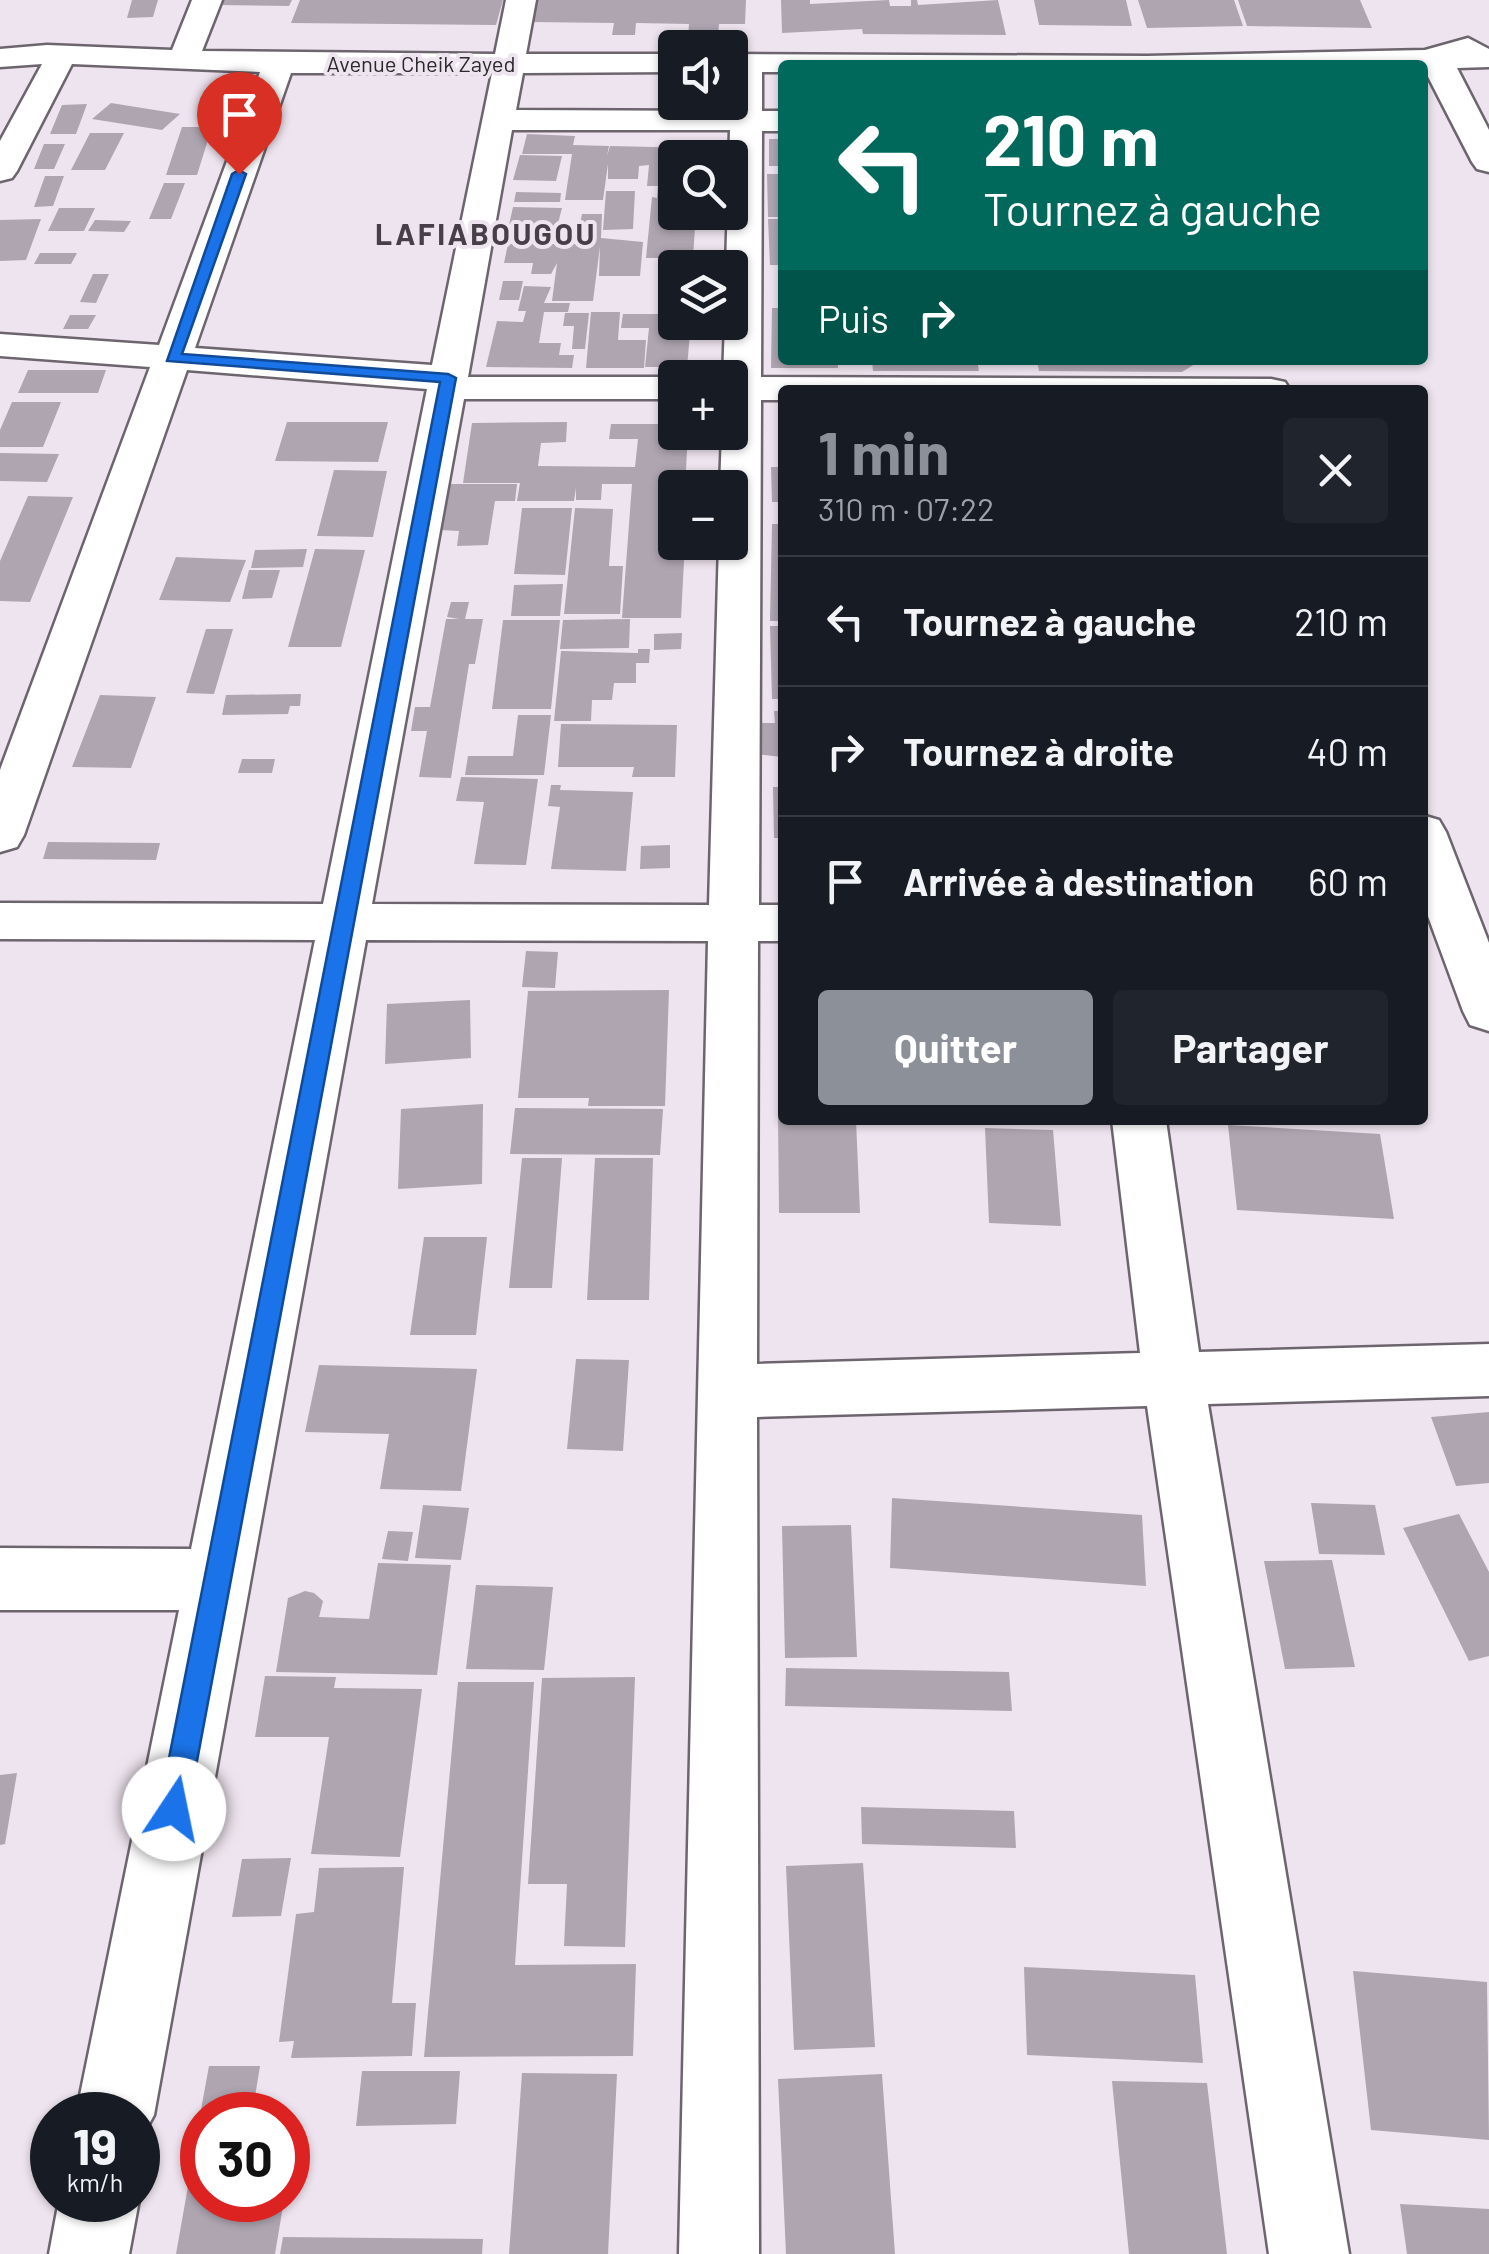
<!DOCTYPE html>
<html lang="fr">
<head>
<meta charset="utf-8">
<style>
  body { margin:0; font-family:Barlow,sans-serif; background:#20242c; color:#f1f3f6; height:100vh; display:flex; flex-direction:column; font-size:38px; white-space:nowrap }
  * { box-sizing:border-box; margin:0 }
  p { font-size:32px; color:#9ea1a6 }
  .icon { flex:none; width:55px; height:55px; fill:none; stroke:currentColor; stroke-width:2; stroke-linecap:round; stroke-linejoin:round }
  .map { position:relative; flex:1; overflow:hidden }
  .side { position:absolute; left:778px; top:385px; width:650px; height:740px; display:flex; flex-direction:column; background:#171b24; border-radius:10px; box-shadow:0 2px 8px #0004 }
  .side>* { flex:none }
  .top-card { position:absolute; left:778px; top:60px; width:650px; height:305px; border-radius:10px; box-shadow:0 2px 8px #0004; background:#00695c; color:#fff; overflow:hidden }
  .fabs { position:absolute; left:658px; top:30px; display:grid; gap:20px }
  .fabs a { display:grid; place-items:center; width:90px; height:90px; border-radius:10px; background:#171b24; box-shadow:0 2px 8px #0004; font-size:50px }
  .speed { position:absolute; left:30px; top:2092px; display:flex; gap:20px; font-size:50px; font-weight:700; text-align:center }
  .speed>* { display:grid; place-content:center; width:130px; height:130px; border-radius:50%; background:#171b24; box-shadow:0 2px 8px #0004; line-height:1 }
  .speed small { font-size:25px; font-weight:400 }
  .speed .limit { border:15px solid #d22; background:#fff; color:#111 }
  .pin { position:absolute; display:grid; place-items:center; width:85px; height:85px; color:#fff; margin:-102px -42px; border-radius:50% 50% 50% 0; rotate:-45deg; box-shadow:0 0 10px #0007 }
  .pin .icon { rotate:45deg }
  .me { position:absolute; width:110px; margin:-55px; rotate:11deg; stroke-linejoin:round; filter:drop-shadow(0 0 8px #0008) }
  .turn { display:flex; align-items:center; gap:35px; height:210px; padding:0 40px; font-size:45px }
  .turn .icon { width:130px; height:130px; stroke-width:2.5 }
  .turn b { display:block; font-size:70px; line-height:85px }
  .then { display:flex; align-items:center; height:95px; padding:0 40px; background:#0003; gap:20px; font-size:38px }
  .round { display:grid; place-items:center; flex:none; width:105px; height:105px; border-radius:10px; background:#20242c }
  .overview { display:flex; align-items:center; justify-content:space-between; height:170px; padding:0 40px }
  h1 { font-size:60px; font-weight:700; line-height:75px; color:#8c9099 }
  .cta { display:flex; gap:20px; margin-top:auto; padding:20px 40px }
  .cta a { flex:1; height:115px; border-radius:10px; background:#8c9099; color:#fff; font-size:40px; font-weight:700; line-height:115px; text-align:center }
  .cta a+a { background:#20242c; color:#f1f3f6 }
  ul { padding:0; list-style:none }
  li { display:flex; align-items:center; gap:30px; height:130px; padding:0 40px; border-top:2px solid #363941 }
  li div { flex:1 }
  li b { display:block; font-size:38px }
  li em { font-style:normal }
  .map>svg:first-child { display:block }
</style>
</head>
<body>
<div class="map">
<svg width="1489" height="2254" viewBox="0 0 1489 2254">
  <rect width="100%" height="100%" fill="#eee4ef"/>
  <!-- building -->
  <path fill="#aea5b0" d="M 132,0 L 158,0 L 153,17 L 127,18 Z
    M 217,0 L 292,0 L 289,6 L 215,5 Z
    M 300,0 L 503,0 L 496,25 L 291,23 Z
    M 536,0 L 746,0 L 745,24 L 719,24 L 718,36 L 688,36 L 689,24 L 636,23 L 635,35 L 612,35 L 614,23 L 531,22 Z
    M 781,0 L 810,0 L 810,4 L 889,0 L 890,6 L 911,6 L 911,0 L 917,0 L 918,5 L 998,0 L 1006,35 L 863,34 L 862,29 L 782,33 Z
    M 1034,0 L 1126,0 L 1132,26 L 1039,25 Z
    M 1138,0 L 1234,0 L 1243,26 L 1147,28 Z
    M 1238,0 L 1360,0 L 1372,28 L 1247,26 Z
    M 111,103 L 180,114 L 162,130 L 92,119 Z
    M 87,104 L 76,134 L 50,134 L 62,105 Z
    M 182,127 L 212,127 L 197,175 L 166,175 Z
    M 90,133 L 124,133 L 105,170 L 71,170 Z
    M 527,134 L 575,136 L 573,145 L 609,146 L 607,156 L 610,146 L 699,148 L 699,158 L 675,158 L 675,212 L 696,212 L 693,258 L 646,258 L 652,197 L 657,198 L 658,186 L 647,186 L 649,165 L 639,166 L 638,179 L 608,179 L 608,164 L 603,200 L 565,200 L 572,154 L 522,154 Z
    M 769,139 L 782,139 L 782,166 L 769,166 Z
    M 44,144 L 65,144 L 54,169 L 34,169 Z
    M 520,155 L 562,156 L 556,181 L 513,180 Z
    M 767,174 L 782,174 L 782,217 L 768,217 Z
    M 45,176 L 64,176 L 53,206 L 34,207 Z
    M 164,183 L 185,183 L 171,219 L 149,219 Z
    M 606,191 L 635,191 L 633,229 L 603,230 Z
    M 516,192 L 561,193 L 560,202 L 514,202 Z
    M 513,207 L 562,208 L 555,235 L 507,234 Z
    M 59,208 L 95,208 L 84,231 L 48,231 Z
    M 582,214 L 602,214 L 601,238 L 643,242 L 640,276 L 599,276 L 600,246 L 593,301 L 552,301 L 557,263 L 551,274 L 531,274 L 533,263 L 504,263 L 508,244 L 576,244 Z
    M 41,219 L 26,260 L 0,261 L 0,220 Z
    M 768,219 L 782,219 L 782,265 L 770,265 Z
    M 95,220 L 131,221 L 124,232 L 88,231 Z
    M 40,253 L 77,253 L 71,264 L 34,264 Z
    M 93,274 L 109,274 L 96,303 L 80,302 Z
    M 503,281 L 523,281 L 519,300 L 499,300 Z
    M 524,286 L 551,287 L 544,303 L 570,303 L 568,312 L 544,312 L 539,343 L 561,343 L 559,355 L 574,355 L 572,368 L 486,367 L 497,321 L 523,322 L 526,311 L 518,311 Z
    M 772,308 L 782,308 L 782,360 L 838,360 L 838,368 L 771,368 Z
    M 591,312 L 620,312 L 618,340 L 646,340 L 644,368 L 586,368 Z
    M 565,313 L 589,313 L 585,349 L 572,349 L 574,326 L 563,326 Z
    M 623,314 L 675,314 L 675,322 L 691,322 L 687,367 L 645,367 L 649,328 L 621,328 Z
    M 70,315 L 96,315 L 88,329 L 63,329 Z
    M 872,360 L 977,360 L 979,371 L 873,371 Z
    M 1037,360 L 1194,360 L 1195,364 L 1182,372 L 1039,371 Z
    M 28,370 L 106,370 L 98,393 L 18,393 Z
    M 12,402 L 61,402 L 43,447 L 0,447 L 0,430 Z
    M 287,422 L 388,422 L 378,462 L 275,461 Z
    M 567,422 L 566,442 L 541,443 L 538,466 L 635,467 L 638,439 L 609,439 L 611,424 L 675,424 L 675,432 L 688,432 L 685,488 L 675,488 L 675,542 L 685,542 L 681,618 L 622,618 L 632,484 L 602,484 L 601,500 L 576,500 L 576,488 L 574,501 L 517,501 L 520,483 L 463,483 L 472,423 Z
    M 0,453 L 59,454 L 47,482 L 0,481 Z
    M 771,467 L 782,467 L 782,502 L 772,502 Z
    M 334,470 L 387,471 L 373,537 L 317,536 Z
    M 447,484 L 517,484 L 515,501 L 495,501 L 488,545 L 457,546 L 459,531 L 440,530 Z
    M 28,496 L 73,497 L 30,602 L 0,601 L 0,561 Z
    M 522,508 L 572,508 L 565,575 L 514,574 Z
    M 575,508 L 613,509 L 609,566 L 623,566 L 620,614 L 564,614 Z
    M 772,524 L 782,524 L 782,621 L 770,621 Z
    M 307,549 L 303,567 L 251,568 L 255,550 Z
    M 315,549 L 365,550 L 341,647 L 288,647 Z
    M 176,557 L 246,560 L 230,602 L 159,600 Z
    M 249,570 L 280,570 L 272,598 L 242,599 Z
    M 563,584 L 560,616 L 511,616 L 514,585 Z
    M 451,602 L 469,602 L 465,619 L 483,619 L 475,664 L 469,664 L 451,778 L 419,777 L 427,731 L 411,731 L 415,707 L 430,707 L 446,619 L 459,619 L 447,617 Z
    M 630,619 L 629,648 L 560,649 L 563,620 Z
    M 503,620 L 560,620 L 551,709 L 492,709 Z
    M 770,626 L 782,626 L 782,699 L 772,699 Z
    M 206,629 L 233,629 L 214,694 L 186,693 Z
    M 682,633 L 681,649 L 654,650 L 654,634 Z
    M 638,649 L 650,649 L 649,663 L 636,663 L 636,683 L 614,683 L 612,700 L 592,700 L 591,721 L 554,721 L 561,651 L 638,653 Z
    M 301,694 L 300,706 L 290,706 L 288,714 L 222,715 L 226,695 Z
    M 100,695 L 156,697 L 131,768 L 72,767 Z
    M 774,711 L 782,711 L 782,757 L 747,753 L 746,723 L 775,723 Z
    M 518,715 L 551,715 L 544,775 L 465,775 L 468,756 L 513,756 Z
    M 561,724 L 677,725 L 675,777 L 632,777 L 634,767 L 558,767 Z
    M 242,759 L 275,759 L 272,773 L 238,773 Z
    M 461,777 L 538,779 L 526,865 L 474,864 L 484,802 L 456,801 Z
    M 551,785 L 561,785 L 560,790 L 633,792 L 626,871 L 551,869 L 560,807 L 548,806 Z
    M 773,787 L 782,787 L 782,838 L 774,838 Z
    M 48,842 L 160,843 L 156,860 L 43,859 Z
    M 670,845 L 670,868 L 640,869 L 641,846 Z
    M 526,951 L 558,952 L 555,988 L 522,987 Z
    M 669,990 L 665,1106 L 588,1106 L 589,1098 L 518,1098 L 528,991 Z
    M 470,1000 L 471,1058 L 385,1064 L 387,1004 Z
    M 483,1104 L 482,1184 L 398,1189 L 401,1109 Z
    M 515,1108 L 663,1109 L 660,1155 L 510,1154 Z
    M 778,1114 L 782,1114 L 782,1120 L 856,1120 L 860,1213 L 779,1213 Z
    M 1228,1125 L 1380,1134 L 1394,1219 L 1237,1210 Z
    M 985,1128 L 1053,1130 L 1061,1226 L 989,1223 Z
    M 522,1158 L 562,1158 L 552,1288 L 509,1288 Z
    M 595,1158 L 653,1158 L 649,1300 L 587,1300 Z
    M 424,1237 L 487,1237 L 476,1335 L 410,1335 Z
    M 576,1359 L 629,1360 L 623,1451 L 567,1449 Z
    M 319,1365 L 477,1369 L 461,1491 L 380,1489 L 389,1434 L 305,1432 Z
    M 1489,1412 L 1489,1483 L 1456,1486 L 1431,1417 Z
    M 892,1498 L 1142,1515 L 1146,1586 L 890,1568 Z
    M 1311,1503 L 1375,1505 L 1385,1555 L 1319,1554 Z
    M 423,1505 L 469,1508 L 461,1560 L 415,1558 Z
    M 1459,1514 L 1489,1572 L 1489,1656 L 1469,1661 L 1403,1528 Z
    M 851,1525 L 857,1657 L 785,1658 L 782,1526 Z
    M 388,1531 L 413,1532 L 408,1561 L 382,1559 Z
    M 1332,1560 L 1355,1667 L 1285,1669 L 1264,1561 Z
    M 378,1563 L 451,1565 L 437,1675 L 276,1672 L 288,1598 L 305,1591 L 314,1593 L 323,1601 L 319,1617 L 369,1619 Z
    M 476,1585 L 553,1587 L 544,1670 L 466,1669 Z
    M 786,1668 L 1009,1672 L 1012,1711 L 785,1706 Z
    M 265,1676 L 336,1677 L 334,1688 L 422,1689 L 400,1857 L 311,1854 L 329,1737 L 255,1737 Z
    M 635,1677 L 625,1947 L 564,1946 L 567,1884 L 528,1884 L 542,1678 Z
    M 458,1682 L 534,1682 L 515,1965 L 636,1964 L 633,2056 L 424,2057 Z
    M 17,1773 L 5,1844 L 0,1845 L 0,1775 Z
    M 861,1807 L 1014,1811 L 1016,1848 L 862,1844 Z
    M 291,1858 L 281,1916 L 232,1917 L 242,1859 Z
    M 863,1863 L 875,2047 L 794,2050 L 786,1866 Z
    M 404,1867 L 392,2003 L 416,2003 L 412,2056 L 291,2058 L 294,2041 L 279,2042 L 296,1914 L 314,1912 L 319,1868 Z
    M 1024,1967 L 1195,1975 L 1203,2063 L 1027,2055 Z
    M 1353,1971 L 1487,1982 L 1489,2140 L 1371,2130 Z
    M 209,2066 L 260,2066 L 252,2115 L 200,2115 Z
    M 362,2071 L 460,2071 L 456,2124 L 356,2126 Z
    M 522,2073 L 617,2074 L 608,2254 L 509,2254 Z
    M 882,2074 L 895,2254 L 786,2254 L 778,2079 Z
    M 1112,2081 L 1207,2083 L 1227,2254 L 1129,2254 Z
    M 193,2158 L 202,2159 L 202,2200 L 284,2200 L 275,2254 L 176,2254 Z
    M 1400,2204 L 1489,2209 L 1489,2254 L 1407,2254 Z
    M 283,2237 L 483,2239 L 482,2254 L 280,2254 Z"/>
  <g fill="none" stroke-linecap="round" stroke-linejoin="round">
    <!-- minor casing -->
    <g stroke="#6d656e" stroke-width="5">
      <path id="minor" d="M 192,0 L 222,0 L 202,51 L 495,54 L 506,0 L 536,0 L 526,54 L 675,54 L 675,72 L 523,73 L 516,110 L 730,111 L 730,54 L 1147,56 L 1425,50 L 1468,38 L 1489,49 L 1489,67 L 1457,68 L 1489,130 L 1489,172 L 1477,169 L 1472,162 L 1422,65 L 782,65 L 782,72 L 762,72 L 762,111 L 782,111 L 782,131 L 762,131 L 761,377 L 1271,379 L 1285,382 L 1290,390 L 782,390 L 782,400 L 761,400 L 759,905 L 782,905 L 782,941 L 758,941 L 757,1364 L 1140,1353 L 1112,1120 L 1166,1120 L 1199,1352 L 1489,1344 L 1489,1396 L 1208,1404 L 1349,2254 L 1269,2254 L 1147,1406 L 757,1417 L 759,2254 L 679,2254 L 708,941 L 366,940 L 154,2115 L 138,2144 L 138,2115 L 76,2115 L 179,1610 L 0,1610 L 0,1548 L 191,1549 L 315,940 L 0,939 L 0,903 L 323,904 L 427,389 L 187,370 L 24,835 L 17,847 L 0,852 L 0,770 L 150,367 L 0,356 L 0,334 L 159,345 L 260,72 L 72,64 L 17,171 L 12,178 L 0,181 L 0,141 L 42,64 L 0,67 L 0,49 L 47,45 L 172,50 ZM 291,73 L 492,73 L 432,365 L 195,348 ZM 512,130 L 730,130 L 726,268 L 730,268 L 730,322 L 725,322 L 723,378 L 730,378 L 730,432 L 722,432 L 720,488 L 730,488 L 730,542 L 719,542 L 709,905 L 372,904 L 464,399 L 675,399 L 675,378 L 679,378 L 675,377 L 468,377 Z
        M 1422,815 L 1439,820 L 1446,832 L 1489,943 L 1489,1031 L 1470,1025 L 1463,1011 L 1422,900 Z
        M 138,2197 L 139,2200 L 129,2254 L 49,2254 L 59,2200 Z"/>
    </g>
    <!-- minor -->
    <use href="#minor" fill="#fff" fill-rule="evenodd"/>
  </g>
  <!-- route -->
  <path fill="#1a73e8" stroke="#114b97" stroke-width="2.5" d="M 239,170 L 246,174 L 182,354 L 448,374 L 456,378 L 188,1809 L 184,1819 L 174,1824 L 163,1819 L 159,1809 L 440,382 L 167,361 L 232,174 Z"/>
  <g text-anchor="middle" dominant-baseline="central" stroke-width="8" stroke-linejoin="round" paint-order="stroke">
    <!-- far-street labels -->
    <g font-size="22" fill="#2c292d" stroke="#eee4ef">
      <text x="421" y="63">Avenue Cheik Zayed</text>
    </g>
    <!-- far-district labels -->
    <g font-size="30" font-weight="bold" letter-spacing="2.5" fill="#463f47" stroke="#eee4ef">
      <text x="486" y="233">LAFIABOUGOU</text>
    </g>
  </g>
</svg>
<div class="fabs">
<a><svg class="icon" aria-label="sound" viewBox="0 0 24 24"><path d="M4 9h4l5-4v14l-5-4H4zM17 9q2 3 0 6"/></svg></a>
<a><svg class="icon" aria-label="search" viewBox="0 0 24 24"><circle cx="10" cy="10" r="6"/><path d="M15 15l6 6"/></svg></a>
<a><svg class="icon" aria-label="layers" viewBox="0 0 24 24"><path d="M12 4l9 5-9 5-9-5zM3 14l9 5 9-5"/></svg></a>
<a>+</a>
<a>−</a>
</div>
<div class="speed"><div>19<small>km/h</small></div><div class="limit">30</div></div>
<div class="pin" style="left:239px;top:174px;background:#d93025"><svg class="icon" aria-label="arrive" viewBox="0 0 24 24"><path d="M6 21V4h12l-3 4 3 4H6"/></svg></div>
<svg class="me" style="left:174px;top:1809px" viewBox="-20 -20 40 40"><circle r="19" fill="#fff"/><path d="M0-13L10 11 0 6-10 11z" fill="#1a73e8"/></svg>
<div class="top-card">
<div class="turn"><svg class="icon" aria-label="left" viewBox="0 0 24 24"><path d="M17 20v-9H6M10 6l-5 5 5 5"/></svg><div><b>210 m</b>Tournez à gauche</div></div>
<div class="then">Puis<svg class="icon" aria-label="right" viewBox="0 0 24 24"><path d="M7 20v-9h11M14 6l5 5-5 5"/></svg></div>
</div>
<section class="side">
<div class="overview"><div><h1>1 min</h1><p>310 m · 07:22</p></div><a class="round"><svg class="icon" aria-label="close" viewBox="0 0 24 24"><path d="M6 6l12 12M18 6L6 18"/></svg></a></div>
<ul>
<li><svg class="icon" aria-label="left" viewBox="0 0 24 24"><path d="M17 20v-9H6M10 6l-5 5 5 5"/></svg><div><b>Tournez à gauche</b></div><em>210 m</em></li>
<li><svg class="icon" aria-label="right" viewBox="0 0 24 24"><path d="M7 20v-9h11M14 6l5 5-5 5"/></svg><div><b>Tournez à droite</b></div><em>40 m</em></li>
<li><svg class="icon" aria-label="arrive" viewBox="0 0 24 24"><path d="M6 21V4h12l-3 4 3 4H6"/></svg><div><b>Arrivée à destination</b></div><em>60 m</em></li>
</ul>
<div class="cta"><a>Quitter</a><a>Partager</a></div>
</section>
</div>
</body>
</html>
